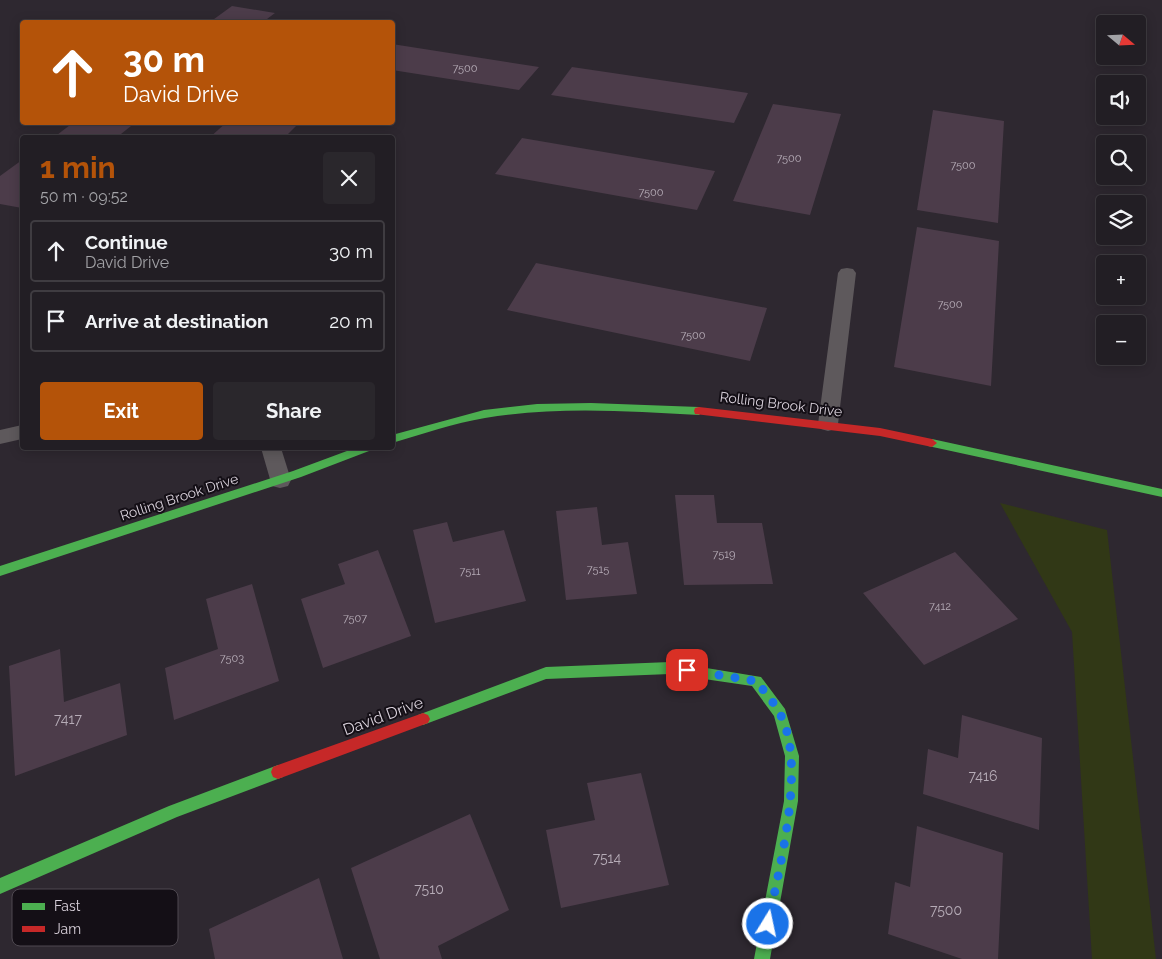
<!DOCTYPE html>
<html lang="en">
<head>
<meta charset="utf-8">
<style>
  body { margin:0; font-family:Raleway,sans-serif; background:#2a272c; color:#f1f3f6; height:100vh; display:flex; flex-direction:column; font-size:19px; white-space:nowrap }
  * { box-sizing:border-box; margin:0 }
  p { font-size:16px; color:#a2a2a6 }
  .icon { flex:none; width:28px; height:28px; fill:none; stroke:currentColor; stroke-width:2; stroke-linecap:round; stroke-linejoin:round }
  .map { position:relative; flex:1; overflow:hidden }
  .side { position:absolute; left:20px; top:135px; width:375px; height:315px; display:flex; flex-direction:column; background:#221e24; border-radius:5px; box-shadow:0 2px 12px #0003,0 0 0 1px #3f3c41 }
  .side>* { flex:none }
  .top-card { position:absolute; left:20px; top:20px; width:375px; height:105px; border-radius:5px; box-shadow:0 2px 12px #0003,0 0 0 1px #3f3c41; background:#b45309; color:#fff; overflow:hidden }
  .needle { width:32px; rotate:109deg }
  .tools { position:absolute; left:1096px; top:15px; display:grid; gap:10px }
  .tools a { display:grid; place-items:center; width:50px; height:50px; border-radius:5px; background:#221e24; box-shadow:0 2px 12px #0003,0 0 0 1px #3f3c41; font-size:25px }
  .pin { position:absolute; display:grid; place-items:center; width:42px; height:42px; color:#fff; margin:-21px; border-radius:10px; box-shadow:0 2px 8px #0006 }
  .me { position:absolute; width:55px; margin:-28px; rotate:10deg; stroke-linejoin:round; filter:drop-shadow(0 0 4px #0008) }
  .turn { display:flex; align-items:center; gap:18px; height:105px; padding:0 20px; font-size:22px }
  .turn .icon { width:65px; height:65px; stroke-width:2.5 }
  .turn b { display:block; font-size:35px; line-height:42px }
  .round { display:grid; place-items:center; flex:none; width:52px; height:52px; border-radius:5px; background:#2a272c }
  .summary { display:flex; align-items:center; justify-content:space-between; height:85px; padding:0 20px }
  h1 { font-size:30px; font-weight:700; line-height:38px; color:#b45309 }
  .button { display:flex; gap:10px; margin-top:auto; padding:10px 20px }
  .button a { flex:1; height:58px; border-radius:5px; background:#b45309; color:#fff; font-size:20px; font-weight:700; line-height:58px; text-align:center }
  .button a+a { background:#2a272c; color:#f1f3f6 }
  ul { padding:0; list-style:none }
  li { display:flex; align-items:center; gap:15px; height:62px; margin:0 10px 8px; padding:0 10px; border:2px solid #3f3c41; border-radius:5px }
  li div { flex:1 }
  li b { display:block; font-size:19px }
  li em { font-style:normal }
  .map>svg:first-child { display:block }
</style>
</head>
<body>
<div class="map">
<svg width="1162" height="959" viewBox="0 0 1162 959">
  <rect width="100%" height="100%" fill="#2e2830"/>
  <!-- green -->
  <path fill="#313816" d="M 1000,503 L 1107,530 L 1156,959 L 1092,959 L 1072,632 Z"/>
  <!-- building -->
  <path fill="#4c3c4a" d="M 232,6 L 275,13 L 263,22 L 210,22 Z
    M 392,44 L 539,67 L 519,90 L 392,70 Z
    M 572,67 L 748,93 L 734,123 L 551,95 Z
    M 773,104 L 841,114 L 810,215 L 733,201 Z
    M 933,110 L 1004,121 L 998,223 L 917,210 Z
    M 74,122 L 136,122 L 116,138 L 53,138 Z
    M 227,122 L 300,122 L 284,138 L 209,138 Z
    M 522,138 L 715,171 L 697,210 L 495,174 Z
    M 22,160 L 22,208 L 0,204 L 0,176 Z
    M 917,227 L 999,241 L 991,386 L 894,367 Z
    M 536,263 L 767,308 L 750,361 L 507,310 Z
    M 675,495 L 714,495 L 717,523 L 762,523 L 773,584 L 684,585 Z
    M 597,507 L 602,545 L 628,542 L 637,594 L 566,600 L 556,511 Z
    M 447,522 L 453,542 L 504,530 L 526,601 L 435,623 L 413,530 Z
    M 378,550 L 411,636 L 323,668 L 301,599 L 345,584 L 338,564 Z
    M 955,552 L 1018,619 L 924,665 L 863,593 Z
    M 252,584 L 279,681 L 174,720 L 165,668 L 218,649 L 206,599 Z
    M 60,649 L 64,702 L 120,683 L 127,735 L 15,776 L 9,666 Z
    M 962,715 L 1042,738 L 1039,830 L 923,794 L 928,749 L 958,758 Z
    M 641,773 L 669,885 L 561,908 L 546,830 L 595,820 L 587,783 Z
    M 470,814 L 509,910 L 438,946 L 442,959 L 380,959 L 351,868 Z
    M 917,826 L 1003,853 L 998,959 L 962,959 L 888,934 L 895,882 L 910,887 Z
    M 319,878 L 343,959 L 215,959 L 209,929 Z"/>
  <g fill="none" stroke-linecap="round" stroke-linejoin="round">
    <!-- lane -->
    <path fill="#5e595c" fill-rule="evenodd" d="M 847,268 L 853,269 L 856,273 L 838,424 L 835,429 L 828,431 L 821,429 L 818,424 L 838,273 L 841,269 Z
      M 22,425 L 22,439 L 0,444 L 0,430 Z
      M 261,448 L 281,448 L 291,480 L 288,486 L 280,488 L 272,486 Z"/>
    <!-- fast -->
    <path fill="#4caf50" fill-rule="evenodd" d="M 591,403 L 699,407 L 704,411 L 699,415 C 628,411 556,406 485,418 C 454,423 423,434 392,443 L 392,435 L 484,410 L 537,404 Z
      M 932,439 L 1162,489 L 1162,497 L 928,446 L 927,443 L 928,440 Z
      M 355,448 L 370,448 L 369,451 L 301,477 L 0,576 L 0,566 L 293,471 Z
      M 670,662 L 761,677 L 785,709 L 799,756 L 798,801 L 770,959 L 754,959 L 784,801 L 785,756 L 774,716 L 752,686 L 670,674 L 546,679 L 423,725 L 418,723 L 416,719 L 418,715 L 546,667 Z
      M 278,765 L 283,767 L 285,772 L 283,777 L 177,817 L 0,894 L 0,878 L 169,806 Z"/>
    <!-- jam -->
    <path fill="#c62828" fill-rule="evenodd" d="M 699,407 L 880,428 L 932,439 L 937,443 L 932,447 L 880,436 L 695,414 L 694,411 L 695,408 Z
      M 423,713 L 428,715 L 430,719 L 428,723 L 278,779 L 273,777 L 271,772 L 273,767 L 278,765 Z"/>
  </g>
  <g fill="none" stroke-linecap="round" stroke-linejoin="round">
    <!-- route -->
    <path stroke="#1a73e8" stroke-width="9" stroke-dasharray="0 16.2" d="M 687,670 L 756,681 C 764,691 773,701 779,712 C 808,762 779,868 768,924"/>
  </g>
  <g text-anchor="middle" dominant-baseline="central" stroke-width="4" stroke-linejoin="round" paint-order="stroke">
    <!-- number labels -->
    <g font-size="11" fill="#b6acb7">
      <text x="465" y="68">7500</text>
      <text x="789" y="158">7500</text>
      <text x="963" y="165">7500</text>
      <text x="651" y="192">7500</text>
      <text x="950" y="304">7500</text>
      <text x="693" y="335">7500</text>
      <text x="724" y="554">7519</text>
      <text x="598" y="569">7515</text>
      <text x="470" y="571">7511</text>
      <text x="940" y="606">7412</text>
      <text x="355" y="618">7507</text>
      <text x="232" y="658">7503</text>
    </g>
    <!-- street labels -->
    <g font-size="14" fill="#d9d1db" stroke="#140f16">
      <text transform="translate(781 404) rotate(7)">Rolling Brook Drive</text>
      <text transform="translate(179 497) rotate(-18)">Rolling Brook Drive</text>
    </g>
    <!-- near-number labels -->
    <g font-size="14" fill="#b6acb7">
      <text x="68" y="719">7417</text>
      <text x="983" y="776">7416</text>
      <text x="607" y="858">7514</text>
      <text x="429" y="889">7510</text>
      <text x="946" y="910">7500</text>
    </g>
    <!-- near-street labels -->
    <g font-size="16" fill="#d9d1db" stroke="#140f16">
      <text transform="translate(383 716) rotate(-20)">David Drive</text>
    </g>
  </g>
  <!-- legend -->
  <rect x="12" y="889" width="166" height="57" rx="8" fill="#140f16" stroke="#4f4951" stroke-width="1"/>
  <rect x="22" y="903" width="23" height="7" fill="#4caf50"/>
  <rect x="22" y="926" width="23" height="6" fill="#c62828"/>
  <g font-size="14" fill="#d9d1db">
    <text x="54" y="911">Fast</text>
    <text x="54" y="934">Jam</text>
  </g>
</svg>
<div class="tools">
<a><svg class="needle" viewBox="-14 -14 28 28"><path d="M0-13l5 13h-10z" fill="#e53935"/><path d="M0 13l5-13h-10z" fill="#a2a2a6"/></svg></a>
<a><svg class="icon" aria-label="sound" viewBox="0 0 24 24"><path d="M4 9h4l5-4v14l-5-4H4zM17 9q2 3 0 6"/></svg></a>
<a><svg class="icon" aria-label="search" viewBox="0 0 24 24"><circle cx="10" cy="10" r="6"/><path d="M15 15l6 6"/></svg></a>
<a><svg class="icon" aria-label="layers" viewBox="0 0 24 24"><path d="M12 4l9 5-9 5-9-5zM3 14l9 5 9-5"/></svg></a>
<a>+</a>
<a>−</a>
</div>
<div class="pin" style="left:687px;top:670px;background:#d93025"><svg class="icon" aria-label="arrive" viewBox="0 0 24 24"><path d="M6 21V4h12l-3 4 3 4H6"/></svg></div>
<svg class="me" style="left:768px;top:924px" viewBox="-20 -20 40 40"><circle r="17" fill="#1a73e8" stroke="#fff" stroke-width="3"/><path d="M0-11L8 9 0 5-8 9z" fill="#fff"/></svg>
<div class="top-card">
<div class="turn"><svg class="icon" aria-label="ahead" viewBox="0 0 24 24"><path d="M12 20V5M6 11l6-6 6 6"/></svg><div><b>30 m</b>David Drive</div></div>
</div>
<section class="side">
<div class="summary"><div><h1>1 min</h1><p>50 m · 09:52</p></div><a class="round"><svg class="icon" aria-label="close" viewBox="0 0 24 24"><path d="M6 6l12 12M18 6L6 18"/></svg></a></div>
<ul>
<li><svg class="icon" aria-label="ahead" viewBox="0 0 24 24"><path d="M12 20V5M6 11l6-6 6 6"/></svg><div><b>Continue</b><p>David Drive</p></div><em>30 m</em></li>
<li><svg class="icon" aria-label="arrive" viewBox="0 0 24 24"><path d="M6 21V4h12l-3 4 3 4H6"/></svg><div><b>Arrive at destination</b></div><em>20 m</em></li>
</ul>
<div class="button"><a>Exit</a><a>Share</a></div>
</section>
</div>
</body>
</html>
